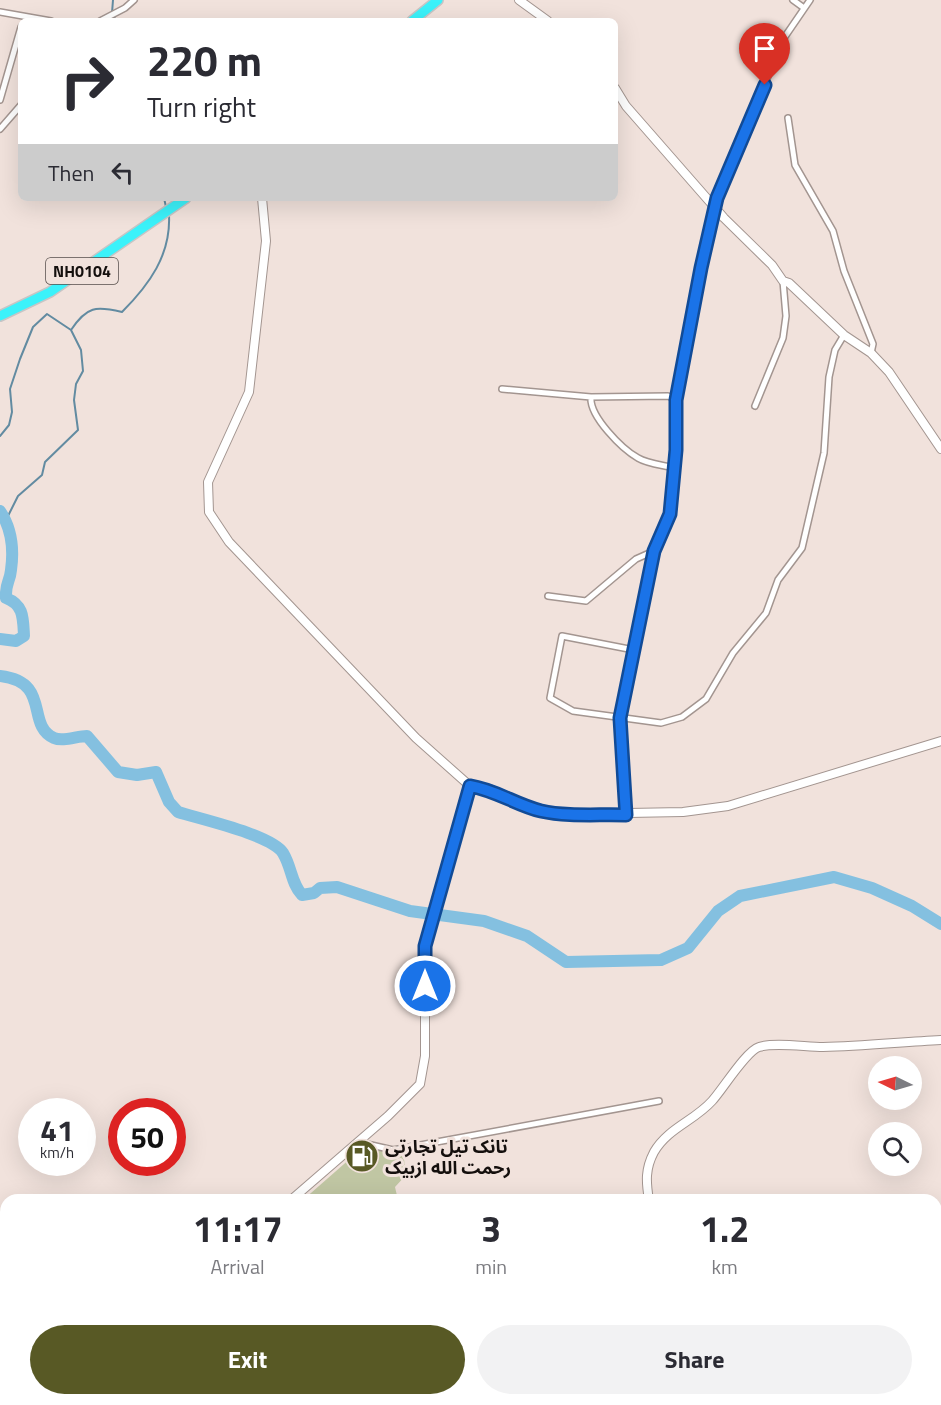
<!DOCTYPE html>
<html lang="en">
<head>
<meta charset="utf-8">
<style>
  body { margin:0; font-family:"Titillium Web","Noto Sans Arabic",sans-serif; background:#f2f2f3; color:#2b2b33; height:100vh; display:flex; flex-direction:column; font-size:22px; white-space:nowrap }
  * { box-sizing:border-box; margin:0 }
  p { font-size:20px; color:#7c7c81 }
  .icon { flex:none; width:33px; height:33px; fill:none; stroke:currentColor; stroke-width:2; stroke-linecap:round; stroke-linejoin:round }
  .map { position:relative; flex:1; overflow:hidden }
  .side { position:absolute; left:0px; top:1194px; width:942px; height:212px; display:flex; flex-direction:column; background:#fff; border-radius:18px 18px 0 0; box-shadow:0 6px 24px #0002 }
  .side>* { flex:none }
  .top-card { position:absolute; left:18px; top:18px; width:600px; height:183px; border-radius:9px; box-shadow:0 6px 24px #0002; background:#fff; color:#2b2b33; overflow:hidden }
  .needle { width:39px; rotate:275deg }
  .controls { position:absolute; left:868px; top:1056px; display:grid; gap:12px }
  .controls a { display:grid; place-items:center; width:54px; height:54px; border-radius:50%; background:#fff; box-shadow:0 6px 24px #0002; font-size:30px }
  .speed { position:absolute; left:18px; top:1098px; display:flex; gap:12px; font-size:30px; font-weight:700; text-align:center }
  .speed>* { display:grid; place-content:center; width:78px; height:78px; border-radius:50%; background:#fff; box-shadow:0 6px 24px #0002; line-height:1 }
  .speed small { font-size:15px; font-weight:400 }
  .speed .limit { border:9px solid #d22; background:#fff; color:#111 }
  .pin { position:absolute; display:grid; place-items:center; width:51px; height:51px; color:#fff; margin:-62px -26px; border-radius:50% 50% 50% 0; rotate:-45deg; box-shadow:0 0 6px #0007 }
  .pin .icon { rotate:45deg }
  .me { position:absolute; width:66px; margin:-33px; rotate:0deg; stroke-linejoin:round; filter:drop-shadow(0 0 4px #0008) }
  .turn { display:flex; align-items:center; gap:21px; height:126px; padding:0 30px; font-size:27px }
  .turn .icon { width:78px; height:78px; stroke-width:2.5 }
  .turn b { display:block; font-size:42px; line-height:51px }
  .then { display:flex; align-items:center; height:57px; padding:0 30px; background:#0003; gap:12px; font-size:22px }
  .eta { display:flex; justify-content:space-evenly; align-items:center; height:102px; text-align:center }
  .eta b { font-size:36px; font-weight:700; line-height:42px }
  .button { display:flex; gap:12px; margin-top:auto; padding:12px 30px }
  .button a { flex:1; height:69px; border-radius:36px; background:#585925; color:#fff; font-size:24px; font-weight:700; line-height:69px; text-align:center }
  .button a+a { background:#f2f2f3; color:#2b2b33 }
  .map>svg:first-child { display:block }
</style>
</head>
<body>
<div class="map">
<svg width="941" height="1405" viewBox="0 0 941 1405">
  <rect width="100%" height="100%" fill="#f1e2dc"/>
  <!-- green -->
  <path fill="#c0c6a3" d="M 368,1143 L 403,1151 L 406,1175 L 395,1187 L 398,1200 L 303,1200 Z"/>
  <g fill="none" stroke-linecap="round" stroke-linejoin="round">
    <!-- stream -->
    <path stroke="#628ba1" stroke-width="2" d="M 113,0 L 112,13 L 116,21
      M 164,198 L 166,207
      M 0,436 L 9,425 L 12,412 L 10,389 L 20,359 L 33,327 L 47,314 L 71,330
      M 6,520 L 18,496 L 42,475 L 45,462 L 78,430 L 74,400 L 76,384 L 83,371 L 81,350 L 71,330 C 87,306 96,306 122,312 C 149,285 171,255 169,215"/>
    <!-- river -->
    <path stroke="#84c0e0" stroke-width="12" d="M 0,511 C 12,529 14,549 11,570 C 10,582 5,583 6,598 C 24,605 23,618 24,636 L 16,641 L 0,639
      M 0,676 C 52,682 25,725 54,738 C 63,742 77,736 87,736 L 118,772 L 137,775 L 156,772 L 169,802 L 178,812 C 200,819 272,835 283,853 C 292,868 291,883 302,895 L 314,893 L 320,888 L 337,887 L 410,911 L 484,921 L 527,936 L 566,962 L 661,960 L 688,948 L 718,911 L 740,896 L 834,877 L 872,888 L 912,906 L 941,924"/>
    <!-- street casing -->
    <g stroke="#a39590" stroke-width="8">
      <path id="street" d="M 793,0 L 804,8
        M 0,12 L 51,21
        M 100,21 L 125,8 L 134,0
        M 0,100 L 21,27
        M 788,118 L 795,165 L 833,231 L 844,271 L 873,344 L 871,353
        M 0,129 L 21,105
        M 502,389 L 591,397 L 668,396 L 676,400
        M 591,397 C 589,416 622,449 638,458 C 648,464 663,465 674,468
        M 755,406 L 783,338 L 786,316 L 783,281
        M 548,596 L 586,601 L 636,559 L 654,551
        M 634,650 L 562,636 L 550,698 L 573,711 L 661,723 L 682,717 L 706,699 L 733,653 L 766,613 L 778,580 L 802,548 L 824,453 L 829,377 L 835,350 L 844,335
        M 626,815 L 620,719 L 654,551 L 670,515 L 677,450 L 676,400 L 709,225 L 717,198 L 784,38 L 810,0
        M 358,1142 L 393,1150 L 659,1101"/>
    </g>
    <!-- secondary casing -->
    <g stroke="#a39590" stroke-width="10">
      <path id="secondary" d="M 519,0 L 548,21
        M 615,88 L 626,106 L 724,218 L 772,265 L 783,281 L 789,283 L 844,335 L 871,353 L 889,372 L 941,449
        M 262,198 L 266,241 L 249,392 L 208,482 L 209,512 L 229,542 L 416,738 L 470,786
        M 291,1200 L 388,1116 L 420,1084 L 425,1056 L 425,946 L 470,786 L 490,789 L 541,811 L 573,814 L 683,812 L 728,806 L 941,741
        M 649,1200 C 646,1182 645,1169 654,1152 C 668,1128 694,1121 712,1101 C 723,1089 746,1051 759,1047 C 774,1042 806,1047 823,1047 C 862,1046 902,1042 941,1040
        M 936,1339 L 941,1338
        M 748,1400 L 749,1405
        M 149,1405 L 153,1400
        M 290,1405 L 299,1400"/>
    </g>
    <!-- highway casing -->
    <g stroke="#c7c5c5" stroke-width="12">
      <path id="highway" d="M 412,21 L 438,0
        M 0,316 L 50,292 L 186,198"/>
    </g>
    <!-- street -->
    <use href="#street" stroke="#fff" stroke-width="5"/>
    <!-- secondary -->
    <use href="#secondary" stroke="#fff" stroke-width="8"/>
    <!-- highway -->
    <use href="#highway" stroke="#3bf2fa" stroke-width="9"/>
  </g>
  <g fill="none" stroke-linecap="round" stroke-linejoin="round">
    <!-- route casing -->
    <g stroke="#114b97" stroke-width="15">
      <path id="route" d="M 425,986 L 425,946 L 470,786 C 496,790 516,805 541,811 C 568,817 598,814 626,815 L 620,718 L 654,551 L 670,514 L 676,450 L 676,400 L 701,268 L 717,198 L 765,85"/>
    </g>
    <!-- route -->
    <use href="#route" stroke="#1a73e8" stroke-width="10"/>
  </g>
  <!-- icons -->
  <defs>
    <g id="fuel-disc" transform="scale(1.725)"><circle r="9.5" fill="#585925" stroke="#f1e2dc"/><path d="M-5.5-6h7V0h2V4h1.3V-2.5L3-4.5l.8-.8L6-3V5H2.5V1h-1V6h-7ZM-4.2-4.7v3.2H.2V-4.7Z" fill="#fff"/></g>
  </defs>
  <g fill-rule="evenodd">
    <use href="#fuel-disc" x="362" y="1156"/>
  </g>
  <g text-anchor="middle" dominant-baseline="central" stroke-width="6" stroke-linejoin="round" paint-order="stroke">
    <!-- shield labels -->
    <rect fill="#f1e2dc" stroke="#564e4b" stroke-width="1.5" x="46" y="258" width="72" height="26" rx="4.5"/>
    <g font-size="16" font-weight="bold" fill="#140f0d">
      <text x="82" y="271">NH0104</text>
    </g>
    <!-- poi labels -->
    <g font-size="18" font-weight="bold" fill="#140f0d" stroke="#f1e2dc" text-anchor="start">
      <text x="385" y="1146">تانک تیل تجارتی<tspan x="385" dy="21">رحمت الله ازبیک</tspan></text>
    </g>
  </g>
</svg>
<div class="controls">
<a><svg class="needle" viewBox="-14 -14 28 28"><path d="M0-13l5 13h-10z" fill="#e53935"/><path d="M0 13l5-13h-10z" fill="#7c7c81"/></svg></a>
<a><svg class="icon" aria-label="search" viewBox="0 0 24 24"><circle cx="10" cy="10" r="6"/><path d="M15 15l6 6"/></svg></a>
</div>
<div class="speed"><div>41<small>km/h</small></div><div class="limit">50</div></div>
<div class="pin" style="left:765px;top:85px;background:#d93025"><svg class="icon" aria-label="arrive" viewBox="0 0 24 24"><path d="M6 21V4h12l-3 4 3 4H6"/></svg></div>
<svg class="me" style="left:425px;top:986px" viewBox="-20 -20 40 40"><circle r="17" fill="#1a73e8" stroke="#fff" stroke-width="3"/><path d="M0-11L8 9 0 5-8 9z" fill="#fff"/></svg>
<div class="top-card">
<div class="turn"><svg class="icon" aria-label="right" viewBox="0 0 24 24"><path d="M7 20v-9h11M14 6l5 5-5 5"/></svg><div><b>220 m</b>Turn right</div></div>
<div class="then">Then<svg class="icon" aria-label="left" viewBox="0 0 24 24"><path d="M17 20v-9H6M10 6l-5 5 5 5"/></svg></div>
</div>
<section class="side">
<div class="eta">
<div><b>11:17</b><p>Arrival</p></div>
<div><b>3</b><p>min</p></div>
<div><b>1.2</b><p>km</p></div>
</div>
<div class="button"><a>Exit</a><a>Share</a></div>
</section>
</div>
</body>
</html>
